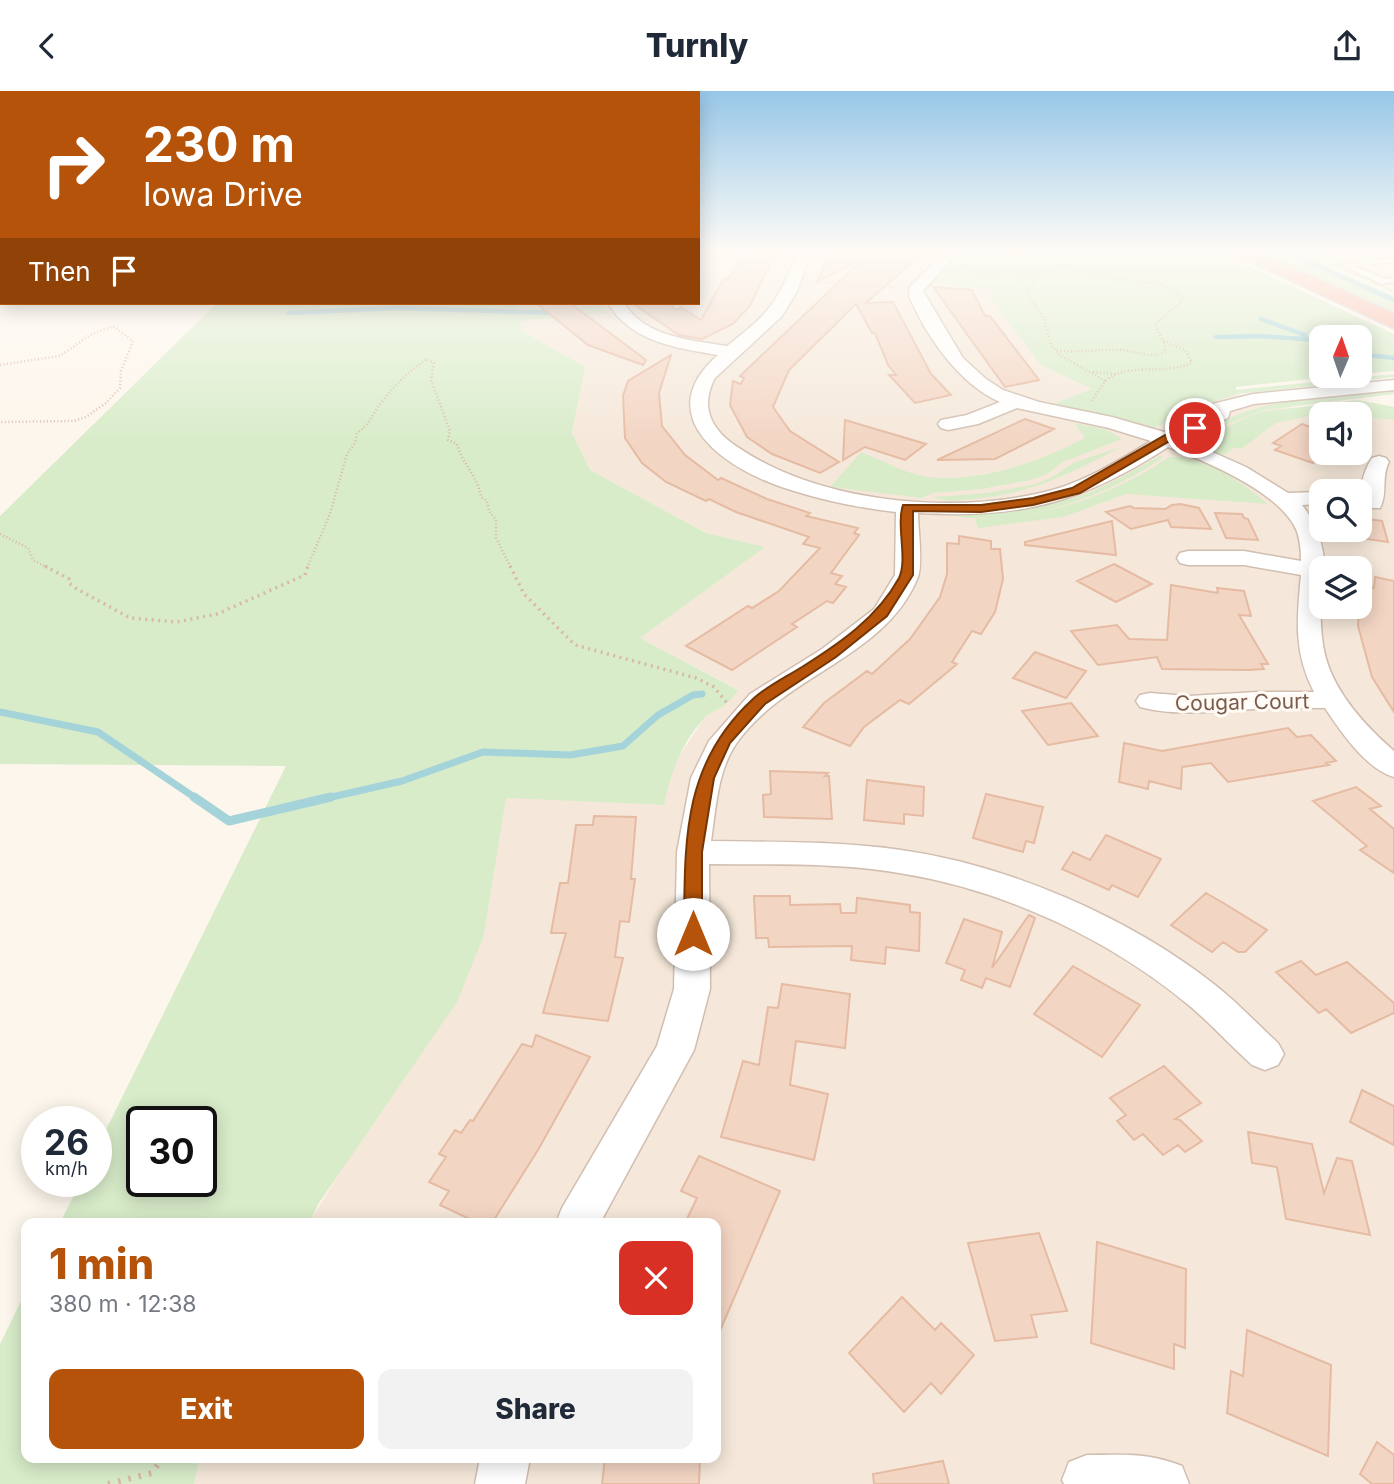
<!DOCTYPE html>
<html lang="en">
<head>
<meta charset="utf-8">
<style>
  body { margin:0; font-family:Inter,sans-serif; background:#f2f2f3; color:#1f2937; height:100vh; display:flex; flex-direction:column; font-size:26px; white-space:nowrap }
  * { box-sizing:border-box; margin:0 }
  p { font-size:23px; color:#747a83 }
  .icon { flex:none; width:38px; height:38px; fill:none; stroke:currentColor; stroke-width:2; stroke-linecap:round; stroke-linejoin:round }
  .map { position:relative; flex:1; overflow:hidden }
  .panel { position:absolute; left:21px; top:1127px; width:700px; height:245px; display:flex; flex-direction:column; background:#fff; border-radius:14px; box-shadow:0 4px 18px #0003 }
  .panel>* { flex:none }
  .top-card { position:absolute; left:0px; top:0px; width:700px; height:214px; box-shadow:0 4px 18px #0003; background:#b45309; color:#fff; overflow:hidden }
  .needle { width:46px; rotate:2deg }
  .tools { position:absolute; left:1309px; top:234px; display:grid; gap:14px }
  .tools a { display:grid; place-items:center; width:63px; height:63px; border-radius:14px; background:#fff; box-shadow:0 4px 18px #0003; font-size:35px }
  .speed { position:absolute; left:21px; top:1015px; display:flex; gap:14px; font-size:35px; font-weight:700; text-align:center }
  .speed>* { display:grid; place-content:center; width:91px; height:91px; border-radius:50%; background:#fff; box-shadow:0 4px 18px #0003; line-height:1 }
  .speed small { font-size:18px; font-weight:400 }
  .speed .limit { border:4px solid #111; border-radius:10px; background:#fff; color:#111 }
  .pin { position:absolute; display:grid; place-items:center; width:60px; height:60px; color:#fff; margin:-30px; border:4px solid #fff; border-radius:50%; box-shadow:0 2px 7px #0007 }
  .me { position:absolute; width:77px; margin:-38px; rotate:0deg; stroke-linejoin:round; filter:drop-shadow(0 0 5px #0008) }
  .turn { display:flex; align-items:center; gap:24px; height:147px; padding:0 28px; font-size:32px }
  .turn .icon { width:91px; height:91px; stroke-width:2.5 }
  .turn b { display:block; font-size:49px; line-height:60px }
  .then { display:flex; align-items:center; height:66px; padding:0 28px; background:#0003; gap:14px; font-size:26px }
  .round { display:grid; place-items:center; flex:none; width:74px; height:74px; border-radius:14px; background:#f2f2f3 }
  .headline { display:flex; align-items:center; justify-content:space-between; height:119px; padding:0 28px }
  h1 { font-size:42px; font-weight:800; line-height:52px; color:#b45309 }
  .action { display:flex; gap:14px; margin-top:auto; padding:14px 28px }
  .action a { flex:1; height:80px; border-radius:14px; background:#b45309; color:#fff; font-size:28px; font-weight:800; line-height:80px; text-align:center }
  .action a+a { background:#f2f2f3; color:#1f2937 }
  header { display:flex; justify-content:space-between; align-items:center; height:91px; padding:0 28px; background:#fff; font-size:32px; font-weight:800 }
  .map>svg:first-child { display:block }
</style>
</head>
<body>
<header><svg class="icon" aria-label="back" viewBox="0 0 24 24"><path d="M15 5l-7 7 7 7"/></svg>Turnly<svg class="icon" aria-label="share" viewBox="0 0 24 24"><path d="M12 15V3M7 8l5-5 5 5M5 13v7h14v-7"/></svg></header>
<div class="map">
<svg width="1394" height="1393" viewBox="0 0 1394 1393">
  <rect width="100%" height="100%" fill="#fdf6ec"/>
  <!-- residential -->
  <path fill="#f5e8da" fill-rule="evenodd" d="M 698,159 L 1096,159 L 1211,206 L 1237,303 L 1321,324 L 1321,362 L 1360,362 L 1360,326 L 1394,329 L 1394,1393 L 194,1393 L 200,1367 L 716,1367 L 716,1132 L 309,1132 L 484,844 L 506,706 L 663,714 L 669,688 L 679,665 L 703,629 L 737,598 L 640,547 L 764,456 L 706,442 L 590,379 L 572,342 L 585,276 L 521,240 L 520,229 L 554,228 L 602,214 L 516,219 L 520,212 L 698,212 ZM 1321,401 L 1360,401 L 1360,439 L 1321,439 ZM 1321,478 L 1360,478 L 1360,516 L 1321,516 Z"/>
  <!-- commercial -->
  <path fill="#fde8e0" d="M 1295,159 L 1394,159 L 1394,202 L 1316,168 Z"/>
  <!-- green -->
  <path fill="#d8ecc9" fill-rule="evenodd" d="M 965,159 L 1021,167 L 1031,159 L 1215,159 L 1394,243 L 1394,280 L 1360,283 L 1360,247 L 1321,247 L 1321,285 L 1338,285 L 1236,296 L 1236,299 L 1394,283 L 1394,286 L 1237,303 L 1197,316 L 1155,337 L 1048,315 L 1092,298 L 1040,273 L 992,209 L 991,199 L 930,191 Z
    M 1255,159 L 1289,159 L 1394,205 L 1394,222 Z
    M 1295,159 C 1310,159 1324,168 1339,169 C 1355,171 1375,166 1391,165 L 1388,162 L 1394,162 L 1394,167 L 1336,175 L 1394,199 L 1394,202 Z
    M 217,212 L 520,212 L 517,219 L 602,214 L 606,222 L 520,230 L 522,240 L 585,276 L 572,342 L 590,379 L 706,442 L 765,456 L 640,547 L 738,599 C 724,621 715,615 702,630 C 681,653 670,684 664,714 L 506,707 L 484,844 L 457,911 L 319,1112 L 309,1132 L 60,1132 L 81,1090 L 96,1090 L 96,1059 L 286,675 L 0,673 L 0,425 ZM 142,1031 L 201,1031 L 201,1090 L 142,1090 Z
    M 1394,300 L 1394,303 L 1264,319 L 1217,337 L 1214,335 C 1266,304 1335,307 1394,300 Z
    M 1358,309 L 1394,316 L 1394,329 L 1360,326 L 1360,324 L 1313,324 L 1276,332 L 1241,358 L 1235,356 L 1223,365 L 1202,357 L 1197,352 L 1226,336 L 1260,321 Z
    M 1074,332 L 1108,339 L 1122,348 L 1063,371 L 1047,383 L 1031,389 L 981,398 L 932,402 L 922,407 L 830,396 L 861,361 C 882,369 906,383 928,386 C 982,392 1038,371 1085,347 Z
    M 1121,356 C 1070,383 1030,403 972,408 C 960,409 945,412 934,406 L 988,402 L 1036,393 L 1054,385 L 1075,371 Z
    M 1160,365 L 1163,366 C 1108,406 1017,438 949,424 C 998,423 1047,418 1093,400 C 1116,390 1144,373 1160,365 Z
    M 1169,366 C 1204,364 1243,392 1268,413 L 1126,403 L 1063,426 L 978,437 L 975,428 C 1045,427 1111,406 1169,366 Z
    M 26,1200 L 26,1367 L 200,1367 L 194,1393 L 0,1393 L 0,1253 Z"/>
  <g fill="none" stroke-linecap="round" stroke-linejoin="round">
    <!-- stream-far2 -->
    <path stroke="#a5d3da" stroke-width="4.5" d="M 1281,159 L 1394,209
      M 288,222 L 396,217 L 558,222
      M 1261,228 L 1305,244
      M 1216,246 L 1260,245 L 1319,249
      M 1360,263 L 1394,267"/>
    <!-- stream-far1 -->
    <path stroke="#a5d3da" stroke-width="7" d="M 0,621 L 98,641 L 197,708
      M 323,708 L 402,690 L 483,661 L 570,664 L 623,655 L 658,624 L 693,604 L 702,603"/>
    <!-- stream -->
    <path stroke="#a5d3da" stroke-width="9" d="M 194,706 L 229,730 L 331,706"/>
  </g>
  <!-- building -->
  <path fill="#f3d5c3" stroke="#e6bba3" stroke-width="2" d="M 745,159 L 776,161 L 750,215 L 733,233 L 702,248 L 679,244 L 632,212 L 671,212 L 674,219 L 682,217 L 701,229 L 724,187 L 728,187 L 732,182 Z
    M 830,159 L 927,159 L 866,212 L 893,211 L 931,283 L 951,304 L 915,312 L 889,284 L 896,284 L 888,274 L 875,242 L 872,242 L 856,213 L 789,279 L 773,316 L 790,340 L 839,371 L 820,382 L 772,363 L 747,346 L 730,314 L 733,290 L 741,293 L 744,287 L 740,285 L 862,169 L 817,191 Z
    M 933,196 L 972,199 L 985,225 L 990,225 L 1039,289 L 1005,296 Z
    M 536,212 L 570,212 L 646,269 L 643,274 L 588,254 Z
    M 671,264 L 659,302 L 662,335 L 685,364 L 718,389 L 721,387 L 767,408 L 810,422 L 806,425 L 858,437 L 854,442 L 859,444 L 831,482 L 842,485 L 835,493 L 846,496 L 833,512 L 827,510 L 792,533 L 797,536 L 732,579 L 686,555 L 748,515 L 752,517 L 779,500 L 820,457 L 803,453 L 809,446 L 736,421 L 709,408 L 706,410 L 666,391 L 642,372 L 625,347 L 623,305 L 628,290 Z
    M 1025,328 L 1054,338 L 995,368 L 937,369 Z
    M 845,329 L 926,353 L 905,369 L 865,356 L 843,369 Z
    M 1302,333 L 1321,340 L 1321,365 L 1313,372 L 1275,359 L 1281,355 L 1273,352 Z
    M 1180,413 L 1199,417 L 1211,438 L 1171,436 L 1168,429 L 1131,438 L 1106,421 L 1130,415 L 1134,417 L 1165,418 L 1172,414 Z
    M 1215,422 L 1242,423 L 1244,427 L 1248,428 L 1258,449 L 1226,447 Z
    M 1360,427 L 1382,430 L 1388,451 L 1360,447 Z
    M 1112,430 L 1116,464 L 1025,454 L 1025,451 Z
    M 959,445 L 991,450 L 991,458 L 1000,458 L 1003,488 L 995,521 L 981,543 L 972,540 L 952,571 L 957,573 L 909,613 L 900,609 L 864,636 L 850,655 L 803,636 L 824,612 L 867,580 L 872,583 L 910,548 L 940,506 L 947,483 L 947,452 L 959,453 Z
    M 1114,473 L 1152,493 L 1116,511 L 1077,490 Z
    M 1375,486 L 1394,490 L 1394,621 L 1372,586 L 1358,535 L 1360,493 L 1374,497 Z
    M 1171,494 L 1218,502 L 1217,497 L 1244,500 L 1251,525 L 1239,524 L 1268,573 L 1261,573 L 1264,578 L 1248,579 L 1162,578 L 1157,566 L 1098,574 L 1071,540 L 1117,534 L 1129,548 L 1167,549 Z
    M 1035,561 L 1086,580 L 1066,607 L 1013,587 Z
    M 1071,612 L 1098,645 L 1048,654 L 1022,620 Z
    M 1288,637 L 1297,646 L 1311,644 L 1336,670 L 1326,672 L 1329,674 L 1228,691 L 1211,672 L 1182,676 L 1181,698 L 1149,690 L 1148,698 L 1119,691 L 1124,652 L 1162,660 Z
    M 770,680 L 828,682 L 825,685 L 829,685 L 832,728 L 764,726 L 763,704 L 771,703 Z
    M 867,689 L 924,696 L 923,725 L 904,723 L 904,733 L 864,729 Z
    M 1356,696 L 1381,715 L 1370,718 L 1394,738 L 1394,782 L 1360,759 L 1367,755 L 1313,710 Z
    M 986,703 L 1043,716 L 1034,752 L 1026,750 L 1023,761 L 973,747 Z
    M 594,725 L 636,726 L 631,788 L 635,788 L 629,831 L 620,830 L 615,866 L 623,867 L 608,930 L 543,922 L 566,842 L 551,842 L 560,792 L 568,792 L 576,734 L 593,734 Z
    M 1106,744 L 1161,768 L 1138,806 L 1112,794 L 1109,799 L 1062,778 L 1073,761 L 1090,769 Z
    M 1206,802 L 1225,813 L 1267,839 L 1245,861 L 1238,861 L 1223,851 L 1212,861 L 1171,834 Z
    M 754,805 L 790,805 L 790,814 L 840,813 L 841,822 L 856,822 L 857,807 L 910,814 L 910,821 L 920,822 L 919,860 L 886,856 L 885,873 L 851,869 L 852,855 L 769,856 L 768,847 L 756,847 Z
    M 1029,824 L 1035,827 L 1010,896 L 986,887 L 982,897 L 961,889 L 965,879 L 946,872 L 964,828 L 1002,841 L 992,877 Z
    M 1301,870 L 1316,884 L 1347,871 L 1394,912 L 1394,922 L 1351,942 L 1326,918 L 1319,922 L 1276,881 Z
    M 1073,875 L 1140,914 L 1102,966 L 1034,923 Z
    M 782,893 L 850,903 L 845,957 L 796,950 L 790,994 L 828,1003 L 814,1069 L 721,1046 L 743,970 L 759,974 L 768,916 L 778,917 Z
    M 536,944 L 590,966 L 538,1059 L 492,1132 L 478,1132 L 440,1114 L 449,1100 L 429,1091 L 446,1066 L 439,1063 L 455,1039 L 461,1042 L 470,1029 L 473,1030 L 522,953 L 532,956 Z
    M 1164,975 L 1201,1012 L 1175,1028 L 1180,1029 L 1202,1050 L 1185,1061 L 1178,1054 L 1163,1064 L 1143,1043 L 1134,1049 L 1117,1030 L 1126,1024 L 1110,1007 Z
    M 1362,999 L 1394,1015 L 1394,1054 L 1350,1031 Z
    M 1248,1041 L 1312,1053 L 1324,1102 L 1337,1067 L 1352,1070 L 1370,1144 L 1286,1128 L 1277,1076 L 1252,1072 Z
    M 699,1065 L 780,1100 L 716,1249 L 716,1132 L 685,1132 L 697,1107 L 681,1100 Z
    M 1039,1142 L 1067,1220 L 1031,1224 L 1037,1246 L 995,1250 L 968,1152 Z
    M 1097,1151 L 1186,1178 L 1185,1257 L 1174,1253 L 1174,1278 L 1091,1252 Z
    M 902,1206 L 935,1239 L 941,1232 L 974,1264 L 941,1303 L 931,1292 L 904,1321 L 849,1262 Z
    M 1247,1239 L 1331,1274 L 1328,1365 L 1227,1322 L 1231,1280 L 1243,1285 Z
    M 1377,1351 L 1394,1364 L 1394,1393 L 1372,1393 L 1360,1383 Z
    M 605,1367 L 700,1367 L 699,1393 L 602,1393 Z
    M 943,1370 L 949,1393 L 874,1393 L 873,1383 Z"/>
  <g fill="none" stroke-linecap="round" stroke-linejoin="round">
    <!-- lane casing -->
    <g stroke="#d1beb0" stroke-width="3">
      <path id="lane" d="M 1394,167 L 1394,171 L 1371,173 L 1367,171 Z
        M 1358,171 L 1355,175 L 1385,188 L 1394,187 L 1394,191 L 1381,193 L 1342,174 Z"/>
    </g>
    <!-- street casing -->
    <g stroke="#d1beb0" stroke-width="3">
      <path id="street" d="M 798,159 L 812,159 L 797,200 L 782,225 L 715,287 C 699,317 712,340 739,357 C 818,410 943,423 1036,403 C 1078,395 1115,372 1151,350 L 1109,337 L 1017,317 L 978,333 L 948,339 L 941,337 L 938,333 L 941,329 L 967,324 L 1000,311 C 959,293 926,245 909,205 L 910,196 L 946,159 L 961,159 L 923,200 L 963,267 L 986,288 L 1003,299 L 1039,311 L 1112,326 L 1164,341 L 1201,326 L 1194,321 L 1196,317 L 1253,303 L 1394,289 L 1394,299 L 1254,313 L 1230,320 L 1228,327 L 1183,348 L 1246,376 L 1288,402 L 1321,401 L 1321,413 L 1302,414 C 1318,434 1323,453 1325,478 L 1321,478 C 1321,503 1319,529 1323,554 C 1329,596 1363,633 1394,660 L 1394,686 C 1366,678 1341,641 1325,617 C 1301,617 1278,616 1254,618 C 1216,620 1178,626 1140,616 L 1136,610 L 1140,604 L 1150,602 L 1189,605 L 1257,601 L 1314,601 C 1293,561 1297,526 1301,484 L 1244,474 L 1188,474 L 1180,472 L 1177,467 L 1180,462 L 1188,460 L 1244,460 L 1301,470 C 1301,459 1300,448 1296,438 C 1278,400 1205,370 1168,356 C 1082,412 1020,428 918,422 C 918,438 923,472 918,486 C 886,567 783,584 736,653 C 717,681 716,718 711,750 C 774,751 838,750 901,759 C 1009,774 1130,827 1215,894 C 1238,912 1257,933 1278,952 L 1284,963 L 1278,974 L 1265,979 L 1252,974 C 1231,955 1212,934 1191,916 C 1111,849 1007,800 905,783 C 840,771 774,774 709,773 L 710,898 L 694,959 L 600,1132 L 556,1132 L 562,1117 L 657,955 L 674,898 L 677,761 L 691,687 L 709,650 L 750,603 L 822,558 L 874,518 L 895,484 L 896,421 C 861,417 825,410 791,399 C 730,381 646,327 718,264 C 676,257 631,251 608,212 L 624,212 C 644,246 691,249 727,255 C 772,220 777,212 798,159 Z
        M 1379,365 L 1386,367 L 1389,371 C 1381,385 1388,403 1380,417 L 1364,417 C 1356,403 1364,379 1372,367 Z
        M 1087,1364 C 1123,1364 1147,1361 1182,1375 L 1189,1393 L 1064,1393 L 1062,1389 L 1069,1371 Z
        M 480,1367 L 530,1367 L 525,1393 L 475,1393 Z"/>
    </g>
    <!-- highway casing -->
    <g stroke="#dad1cd" stroke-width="4">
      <path id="highway" d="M 1231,159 L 1254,159 L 1394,223 L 1394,237 L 1234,163 Z"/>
    </g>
    <!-- path-far2 -->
    <path stroke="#d9b8a5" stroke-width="2.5" stroke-dasharray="1 2.5" stroke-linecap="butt" d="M 1292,159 L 1332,177
      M 963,176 L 975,178 L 981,183 L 1011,180 L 1032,187
      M 812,191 L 898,197
      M 1057,259 C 1079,263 1101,257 1123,259 C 1138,261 1151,268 1166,261 L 1163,249
      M 0,274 L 60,265 L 90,244 L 113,235 L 133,250 L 121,280 L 120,297 L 106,312 L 86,326 L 74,330 L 0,331
      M 1093,281 L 1115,283
      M 1092,310 C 1096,304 1100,296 1105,291 C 1126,269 1166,286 1192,271 L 1185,259 L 1162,249 L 1155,233 L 1180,212 L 1183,206 L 1160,193 L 1115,188 L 1064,174 L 1042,180 L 1026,201 L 1044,228 L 1051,254 L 1060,264 L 1105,290
      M 0,443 L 28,457 L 33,469 L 48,477
      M 307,477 L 330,423 L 347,363 L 355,352 L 357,342 C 368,335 371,327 378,316 C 391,298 408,280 427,268 L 434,272 L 431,289 L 450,340 L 448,349 L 457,353 C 462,373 478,385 481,406 L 487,410 L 489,420 L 496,429 L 496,447 L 511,477"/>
    <!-- path-far1 -->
    <path stroke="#d9b8a5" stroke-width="3.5" stroke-dasharray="2 4.5" stroke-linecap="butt" d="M 45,475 L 69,488 L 69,492 L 77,498 L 130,527 L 177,531 L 217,523 L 305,484 L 308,475
      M 510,475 L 524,503 L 575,554 L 696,587 L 714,596 L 727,612"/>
    <!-- path -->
    <path stroke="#d9b8a5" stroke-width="6" stroke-dasharray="2.5 8" stroke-linecap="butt" d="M 108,1393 L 152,1382 L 162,1367"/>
    <!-- lane -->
    <use href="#lane" fill="#fff" fill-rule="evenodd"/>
    <!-- street -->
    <use href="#street" fill="#fff" fill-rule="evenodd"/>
    <!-- highway -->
    <use href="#highway" fill="#f7b7a3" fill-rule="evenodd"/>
  </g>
  <!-- sky -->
  <linearGradient id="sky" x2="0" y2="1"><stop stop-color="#97c7e8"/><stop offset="0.45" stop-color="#fefbf6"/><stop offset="1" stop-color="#fefbf6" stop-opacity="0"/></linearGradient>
  <rect width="1394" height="354" fill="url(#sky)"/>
  <!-- route -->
  <path fill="#b45309" stroke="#753606" stroke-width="2" d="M 1195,333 L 1200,337 L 1198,339 L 1175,347 L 1080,402 L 1033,414 L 981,421 L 913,420 L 913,484 L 887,525 L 836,566 L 765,613 L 730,652 L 714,687 L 702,761 L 702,843 L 699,848 L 686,848 L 684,843 C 685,752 681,674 753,608 C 767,595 786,586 802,576 C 840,552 877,527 899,487 C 908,469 896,434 903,414 L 981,414 L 1033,407 L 1072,397 L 1167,343 Z"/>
  <g text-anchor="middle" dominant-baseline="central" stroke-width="6" stroke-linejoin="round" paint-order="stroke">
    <!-- street labels -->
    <g font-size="21" fill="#7a5c4d" stroke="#fffaf3">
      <text transform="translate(1242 611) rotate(-1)">Cougar Court</text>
    </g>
  </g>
</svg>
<div class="tools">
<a><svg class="needle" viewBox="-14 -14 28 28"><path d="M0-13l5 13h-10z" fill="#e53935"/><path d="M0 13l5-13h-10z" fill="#747a83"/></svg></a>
<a><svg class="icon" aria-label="sound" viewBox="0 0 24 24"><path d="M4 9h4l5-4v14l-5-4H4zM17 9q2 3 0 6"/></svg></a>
<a><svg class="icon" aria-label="search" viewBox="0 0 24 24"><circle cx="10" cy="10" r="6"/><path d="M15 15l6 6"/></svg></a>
<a><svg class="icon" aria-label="layers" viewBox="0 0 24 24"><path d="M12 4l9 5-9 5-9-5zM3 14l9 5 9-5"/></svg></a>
</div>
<div class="speed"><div>26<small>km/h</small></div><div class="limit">30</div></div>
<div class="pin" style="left:1195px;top:337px;background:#d93025"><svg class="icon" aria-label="arrive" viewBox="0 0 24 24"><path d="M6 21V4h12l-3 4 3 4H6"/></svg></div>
<svg class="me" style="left:693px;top:843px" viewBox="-20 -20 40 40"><circle r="19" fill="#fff"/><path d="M0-13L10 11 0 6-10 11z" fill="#b45309"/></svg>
<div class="top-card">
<div class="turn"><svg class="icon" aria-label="right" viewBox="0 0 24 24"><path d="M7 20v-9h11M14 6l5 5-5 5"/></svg><div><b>230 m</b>Iowa Drive</div></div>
<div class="then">Then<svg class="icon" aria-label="arrive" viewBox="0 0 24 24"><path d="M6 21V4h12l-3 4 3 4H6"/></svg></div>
</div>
<section class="panel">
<div class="headline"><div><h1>1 min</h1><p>380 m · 12:38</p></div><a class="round" style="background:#d93025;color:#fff"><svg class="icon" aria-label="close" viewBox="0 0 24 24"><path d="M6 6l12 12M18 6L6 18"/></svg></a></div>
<div class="action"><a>Exit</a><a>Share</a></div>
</section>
</div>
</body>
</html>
